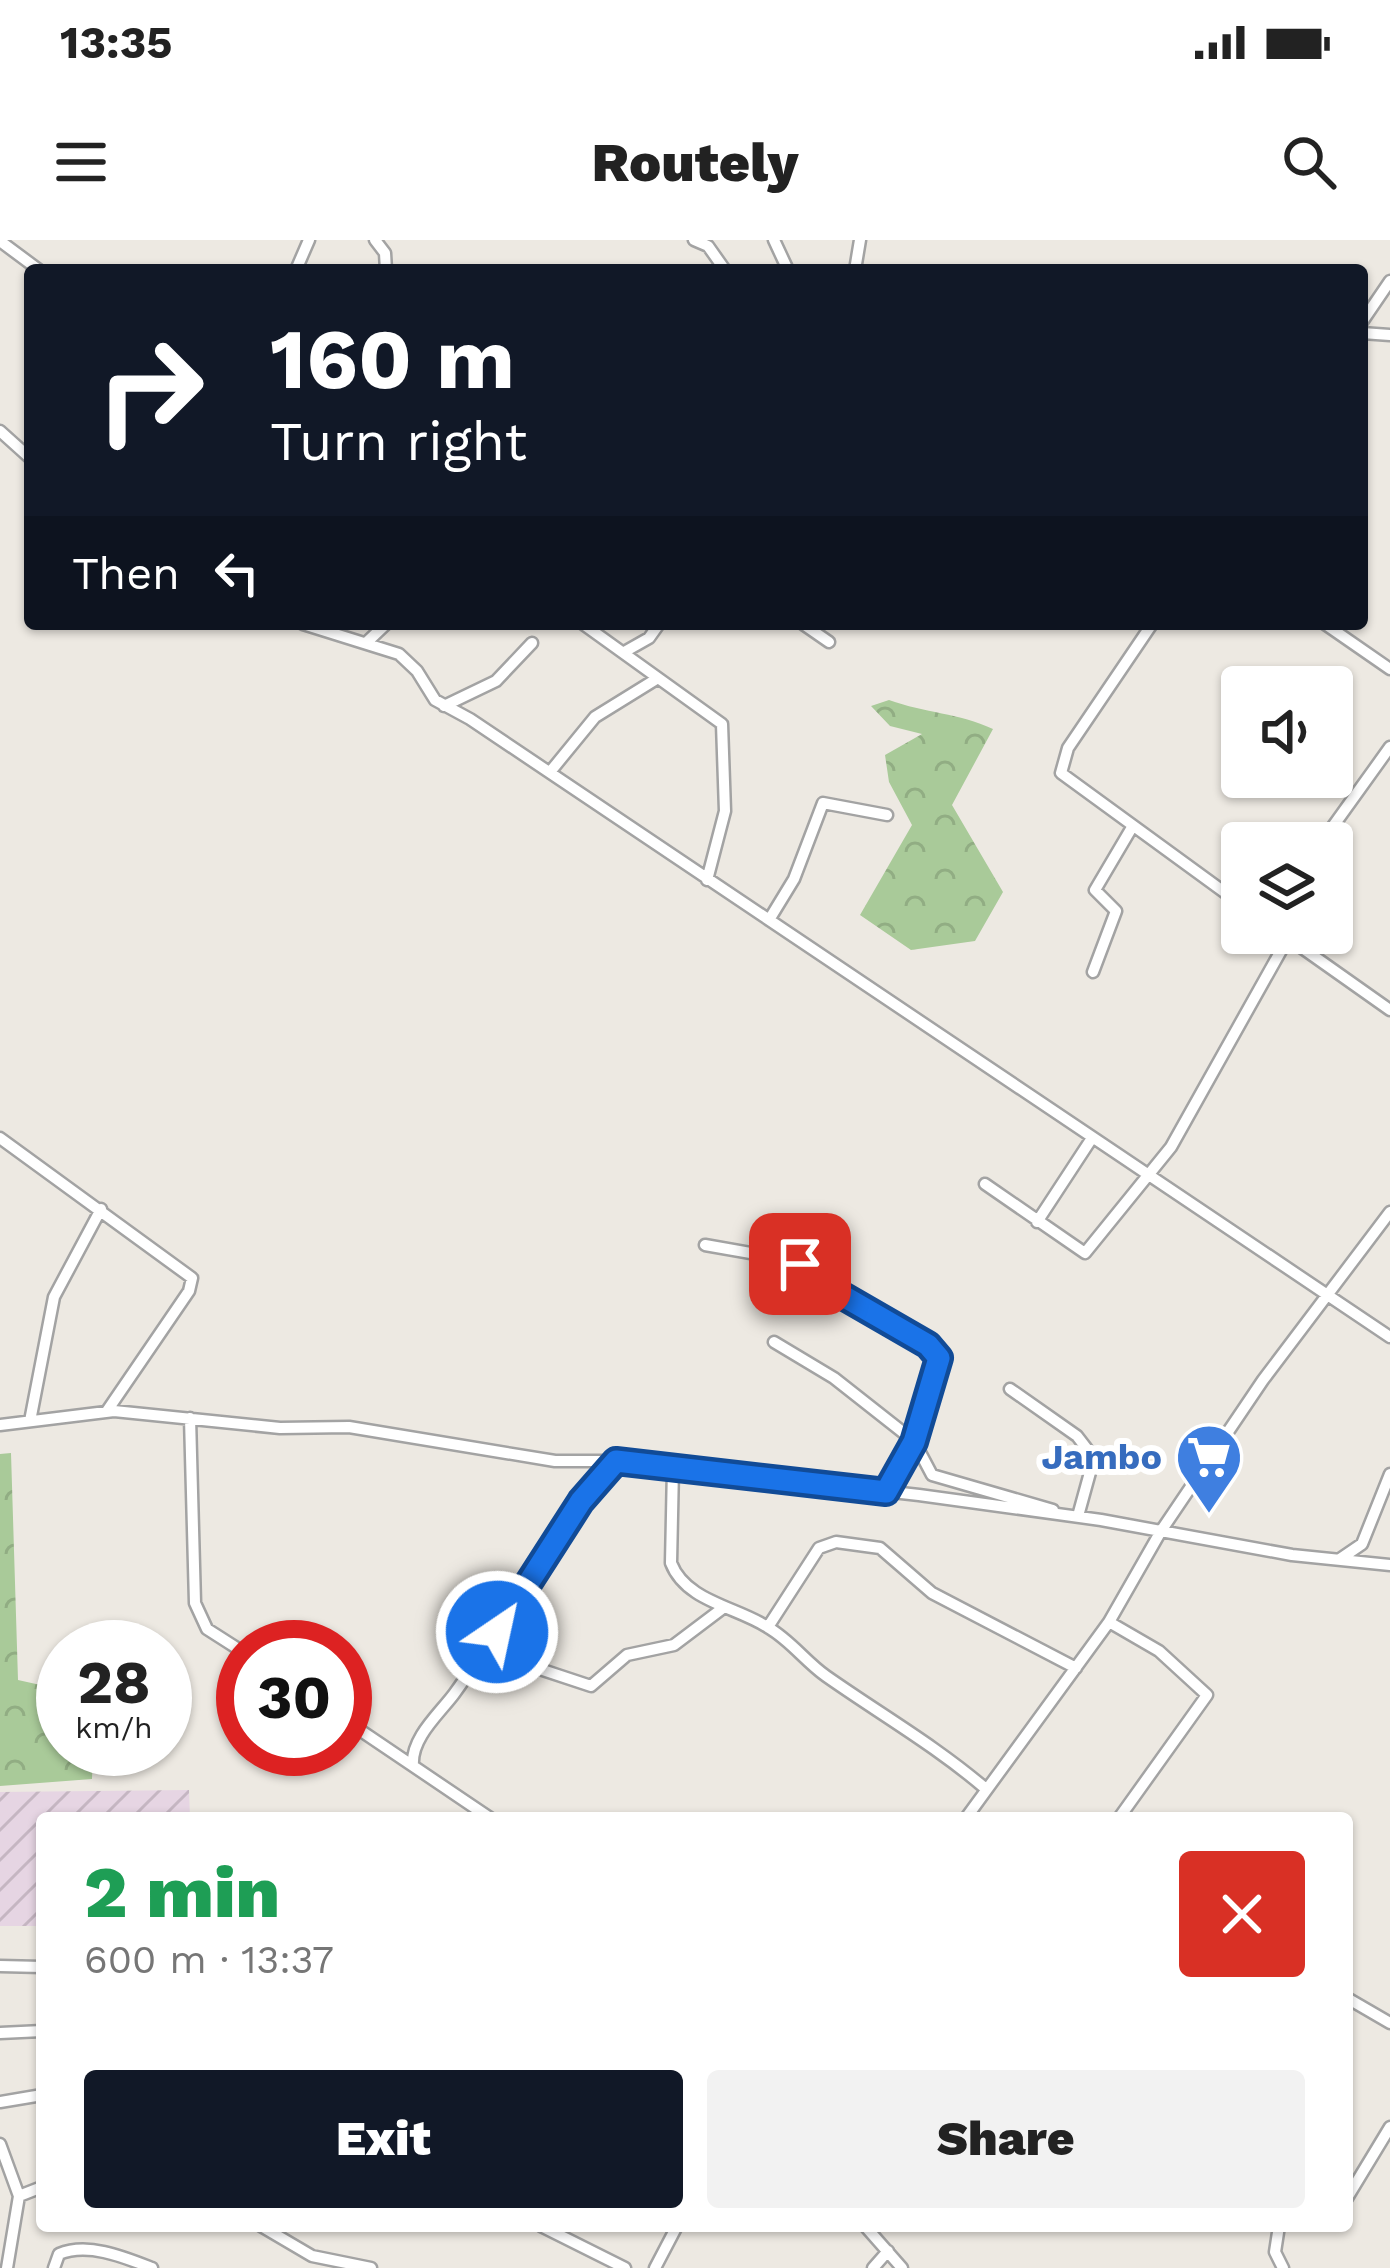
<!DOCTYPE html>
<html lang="en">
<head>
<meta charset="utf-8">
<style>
  body { margin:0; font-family:"Work Sans",sans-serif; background:#f2f2f2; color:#222; height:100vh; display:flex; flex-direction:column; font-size:45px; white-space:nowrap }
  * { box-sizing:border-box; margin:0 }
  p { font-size:39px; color:#767676 }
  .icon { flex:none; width:66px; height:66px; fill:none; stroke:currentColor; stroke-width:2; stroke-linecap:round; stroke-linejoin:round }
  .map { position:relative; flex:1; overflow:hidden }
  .side { position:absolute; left:36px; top:1572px; width:1317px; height:420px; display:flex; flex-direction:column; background:#fff; border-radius:12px; box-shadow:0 3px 9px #0004 }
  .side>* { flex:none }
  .banner { position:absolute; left:24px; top:24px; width:1344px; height:366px; border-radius:12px; box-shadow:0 3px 9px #0004; background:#111827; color:#fff; overflow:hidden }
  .buttons { position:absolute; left:1221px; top:426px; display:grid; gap:24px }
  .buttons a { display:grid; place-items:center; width:132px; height:132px; border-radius:12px; background:#fff; box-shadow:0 3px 9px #0004; font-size:60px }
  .speed { position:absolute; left:36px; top:1380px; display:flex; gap:24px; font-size:60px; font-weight:700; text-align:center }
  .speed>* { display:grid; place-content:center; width:156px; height:156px; border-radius:50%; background:#fff; box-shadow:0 3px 9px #0004; line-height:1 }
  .speed small { font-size:30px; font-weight:400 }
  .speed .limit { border:18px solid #d22; background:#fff; color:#111 }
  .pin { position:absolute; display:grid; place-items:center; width:102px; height:102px; color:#fff; margin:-51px; border-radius:24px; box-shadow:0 6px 18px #0006 }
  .me { position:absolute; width:132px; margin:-66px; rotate:34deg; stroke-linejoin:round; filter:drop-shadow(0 0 9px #0008) }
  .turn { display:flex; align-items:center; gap:42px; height:252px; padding:0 48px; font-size:54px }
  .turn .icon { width:156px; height:156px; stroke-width:2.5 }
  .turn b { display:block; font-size:84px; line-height:102px }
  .then { display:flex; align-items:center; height:114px; padding:0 48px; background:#0003; gap:24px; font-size:45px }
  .round { display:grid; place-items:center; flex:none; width:126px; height:126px; border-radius:12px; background:#f2f2f2 }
  .head { display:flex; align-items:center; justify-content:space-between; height:204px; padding:0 48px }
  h1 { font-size:72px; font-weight:800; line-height:90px; color:#1e9e55 }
  .cta { display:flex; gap:24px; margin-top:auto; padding:24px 48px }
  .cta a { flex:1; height:138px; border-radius:12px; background:#111827; color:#fff; font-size:48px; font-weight:800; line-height:138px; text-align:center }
  .cta a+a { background:#f2f2f2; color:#222 }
  .status { display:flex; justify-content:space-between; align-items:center; height:84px; padding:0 60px; background:#fff; direction:ltr }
  .status svg { height:33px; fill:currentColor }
  header { display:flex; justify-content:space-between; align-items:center; height:156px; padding:0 48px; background:#fff; font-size:54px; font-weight:800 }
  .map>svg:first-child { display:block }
</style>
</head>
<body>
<div class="status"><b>13:35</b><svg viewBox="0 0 49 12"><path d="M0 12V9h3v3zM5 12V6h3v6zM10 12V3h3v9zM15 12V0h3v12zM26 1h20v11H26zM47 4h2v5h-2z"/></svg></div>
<header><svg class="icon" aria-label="menu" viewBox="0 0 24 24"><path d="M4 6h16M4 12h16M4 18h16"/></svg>Routely<svg class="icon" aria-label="search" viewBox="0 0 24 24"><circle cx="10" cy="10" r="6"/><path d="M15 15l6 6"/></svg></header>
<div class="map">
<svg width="1390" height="2028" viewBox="0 0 1390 2028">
  <defs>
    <pattern id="industrial-furrows" width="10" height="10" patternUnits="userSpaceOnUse" patternTransform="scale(3)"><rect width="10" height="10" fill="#e6d5e3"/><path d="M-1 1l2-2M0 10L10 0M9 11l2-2" fill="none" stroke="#c5b6c2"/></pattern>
    <pattern id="forest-crowns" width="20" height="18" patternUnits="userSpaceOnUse" patternTransform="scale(3)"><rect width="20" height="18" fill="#a9ca99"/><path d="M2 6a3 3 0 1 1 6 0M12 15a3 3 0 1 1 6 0" fill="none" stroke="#91ad83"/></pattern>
  </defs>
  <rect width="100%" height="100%" fill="#ede9e2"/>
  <!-- industrial -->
  <path fill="url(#industrial-furrows)" d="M 189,1550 L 190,1578 L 42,1578 L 42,1686 L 0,1686 L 0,1552 Z"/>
  <!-- forest -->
  <path fill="url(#forest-crowns)" d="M 889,460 C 925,473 959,473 993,489 L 952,565 L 1003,652 L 975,701 L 911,710 L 860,675 L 912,585 L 889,542 L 885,515 L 922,494 L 890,486 L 871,466 Z
    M 11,1213 L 18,1440 L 63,1450 L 63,1509 L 93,1509 L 92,1539 L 0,1546 L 0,1214 Z"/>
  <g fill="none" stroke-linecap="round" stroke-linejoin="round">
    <!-- street casing -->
    <g stroke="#a3a3a3" stroke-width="15">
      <path id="street" d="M 375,0 L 385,13 L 386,30
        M 694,0 L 708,6 L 725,30
        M 774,0 L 788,30
        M 0,1 L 39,30
        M 296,30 L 309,0
        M 855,30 L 860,0
        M 1362,82 L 1390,41
        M 1362,93 L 1390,95
        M 0,191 L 30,218
        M 303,384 L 399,414 L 417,431 L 435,460 L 470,479 L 1390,1097
        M 583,384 L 722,484 L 725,571 L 707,640
        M 803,384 L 829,402
        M 1152,384 L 1068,508 L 1061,533 L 1242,665
        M 1325,384 L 1390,429
        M 367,402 L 386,384
        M 626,411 L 649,398 L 659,384
        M 444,466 L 496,441 L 532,403
        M 550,532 L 595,477 L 658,438
        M 1321,603 L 1390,507
        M 769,680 L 794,639 L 823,563 L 887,575
        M 1281,693 L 1390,770
        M 1093,732 L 1116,671 L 1095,650 L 1131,589
        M 0,898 L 192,1038 L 189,1051 L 107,1171
        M 985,944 L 1085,1013 L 1171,907 L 1288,698
        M 1037,982 L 1092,898
        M 705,1005 L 796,1021 L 823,1045 L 937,1114 L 940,1124 L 914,1201 L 886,1252
        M 774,1102 L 834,1138 L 914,1201 L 932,1235 L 1053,1270
        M 1010,1149 L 1077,1196 L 1094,1218 L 1078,1276
        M 190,1178 L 195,1363 L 207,1389 L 243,1412
        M 30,1181 L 54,1057 L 101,969
        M 0,1185 L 114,1171 L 280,1188 L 349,1187 L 555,1221 L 616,1221 L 919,1255 L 1101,1280 L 1292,1315 L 1390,1325
        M 673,1228 L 671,1323 C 686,1362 738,1367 769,1388 C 791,1401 806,1422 826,1436 C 880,1474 936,1506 986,1549
        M 1340,1319 L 1362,1304 L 1390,1234
        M 1109,1382 L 1159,1411 L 1207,1455 L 1119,1578
        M 768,1387 L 819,1308 L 836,1302 L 880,1308 L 932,1353 L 1076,1428
        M 485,1411 L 591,1446 L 627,1415 L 674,1405 L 723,1368
        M 345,1480 L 490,1578
        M 413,1525 C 411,1498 439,1474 454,1454 C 509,1378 553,1291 615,1221
        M 966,1578 L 1109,1382 L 1161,1291 L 1263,1140 L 1390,972
        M 0,1726 L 42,1727
        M 1347,1758 L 1390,1783
        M 0,1793 L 42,1791
        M 0,1862 L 42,1855
        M 0,1904 L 19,1956 L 7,2028
        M 19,1956 L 42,1947
        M 1347,1958 L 1390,1887
        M 261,1986 L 312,2016 L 371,2028
        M 541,1986 L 625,2028
        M 865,1986 L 902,2028
        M 1279,1986 L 1275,2012 L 1283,2028
        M 54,2028 L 59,2014 C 88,2002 124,2017 152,2028
        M 655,2028 L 677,1986
        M 873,2028 L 888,2011"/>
    </g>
    <!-- street -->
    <use href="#street" stroke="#fff" stroke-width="10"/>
  </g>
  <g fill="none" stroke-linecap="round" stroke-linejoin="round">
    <!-- route casing -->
    <g stroke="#114b97" stroke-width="30">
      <path id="route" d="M 497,1392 L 581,1261 L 616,1221 L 886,1252 L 914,1202 L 939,1118 L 928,1105 L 824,1045 L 800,1024"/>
    </g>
    <!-- route -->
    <use href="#route" stroke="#1a73e8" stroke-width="21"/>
  </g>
  <!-- icons -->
  <defs>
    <g id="supermarket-pin" transform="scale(3.45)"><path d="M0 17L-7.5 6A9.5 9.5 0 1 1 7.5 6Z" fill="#3f7fe0" stroke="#fff"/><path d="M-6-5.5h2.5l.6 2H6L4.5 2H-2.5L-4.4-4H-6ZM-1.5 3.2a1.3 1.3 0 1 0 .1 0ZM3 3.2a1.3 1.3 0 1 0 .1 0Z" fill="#fff"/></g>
  </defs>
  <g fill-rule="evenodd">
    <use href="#supermarket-pin" x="1209" y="1217"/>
  </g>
  <g text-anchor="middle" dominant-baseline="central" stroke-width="12" stroke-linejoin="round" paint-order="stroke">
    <!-- shop labels -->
    <g font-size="36" font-weight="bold" fill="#366cbe" stroke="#fff" text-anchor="end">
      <text x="1162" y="1217">Jambo</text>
    </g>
  </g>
</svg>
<div class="buttons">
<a><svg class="icon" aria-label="sound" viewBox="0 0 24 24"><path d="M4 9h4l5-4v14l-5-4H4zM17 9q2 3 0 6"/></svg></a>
<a><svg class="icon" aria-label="layers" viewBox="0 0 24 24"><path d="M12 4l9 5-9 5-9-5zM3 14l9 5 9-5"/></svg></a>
</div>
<div class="speed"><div>28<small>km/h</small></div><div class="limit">30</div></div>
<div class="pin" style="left:800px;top:1024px;background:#d93025"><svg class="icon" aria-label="arrive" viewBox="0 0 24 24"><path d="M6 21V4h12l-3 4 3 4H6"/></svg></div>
<svg class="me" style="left:497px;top:1392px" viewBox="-20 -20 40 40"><circle r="17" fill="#1a73e8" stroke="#fff" stroke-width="3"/><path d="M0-11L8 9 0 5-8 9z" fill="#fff"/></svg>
<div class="banner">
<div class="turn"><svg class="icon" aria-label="right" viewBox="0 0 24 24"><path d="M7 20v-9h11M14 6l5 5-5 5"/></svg><div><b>160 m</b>Turn right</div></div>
<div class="then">Then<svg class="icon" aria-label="left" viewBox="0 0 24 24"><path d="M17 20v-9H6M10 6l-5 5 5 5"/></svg></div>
</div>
<section class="side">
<div class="head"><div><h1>2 min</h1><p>600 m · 13:37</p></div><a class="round" style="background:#d93025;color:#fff"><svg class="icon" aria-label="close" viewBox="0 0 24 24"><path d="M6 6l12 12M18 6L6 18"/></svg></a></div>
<div class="cta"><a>Exit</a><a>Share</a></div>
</section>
</div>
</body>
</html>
